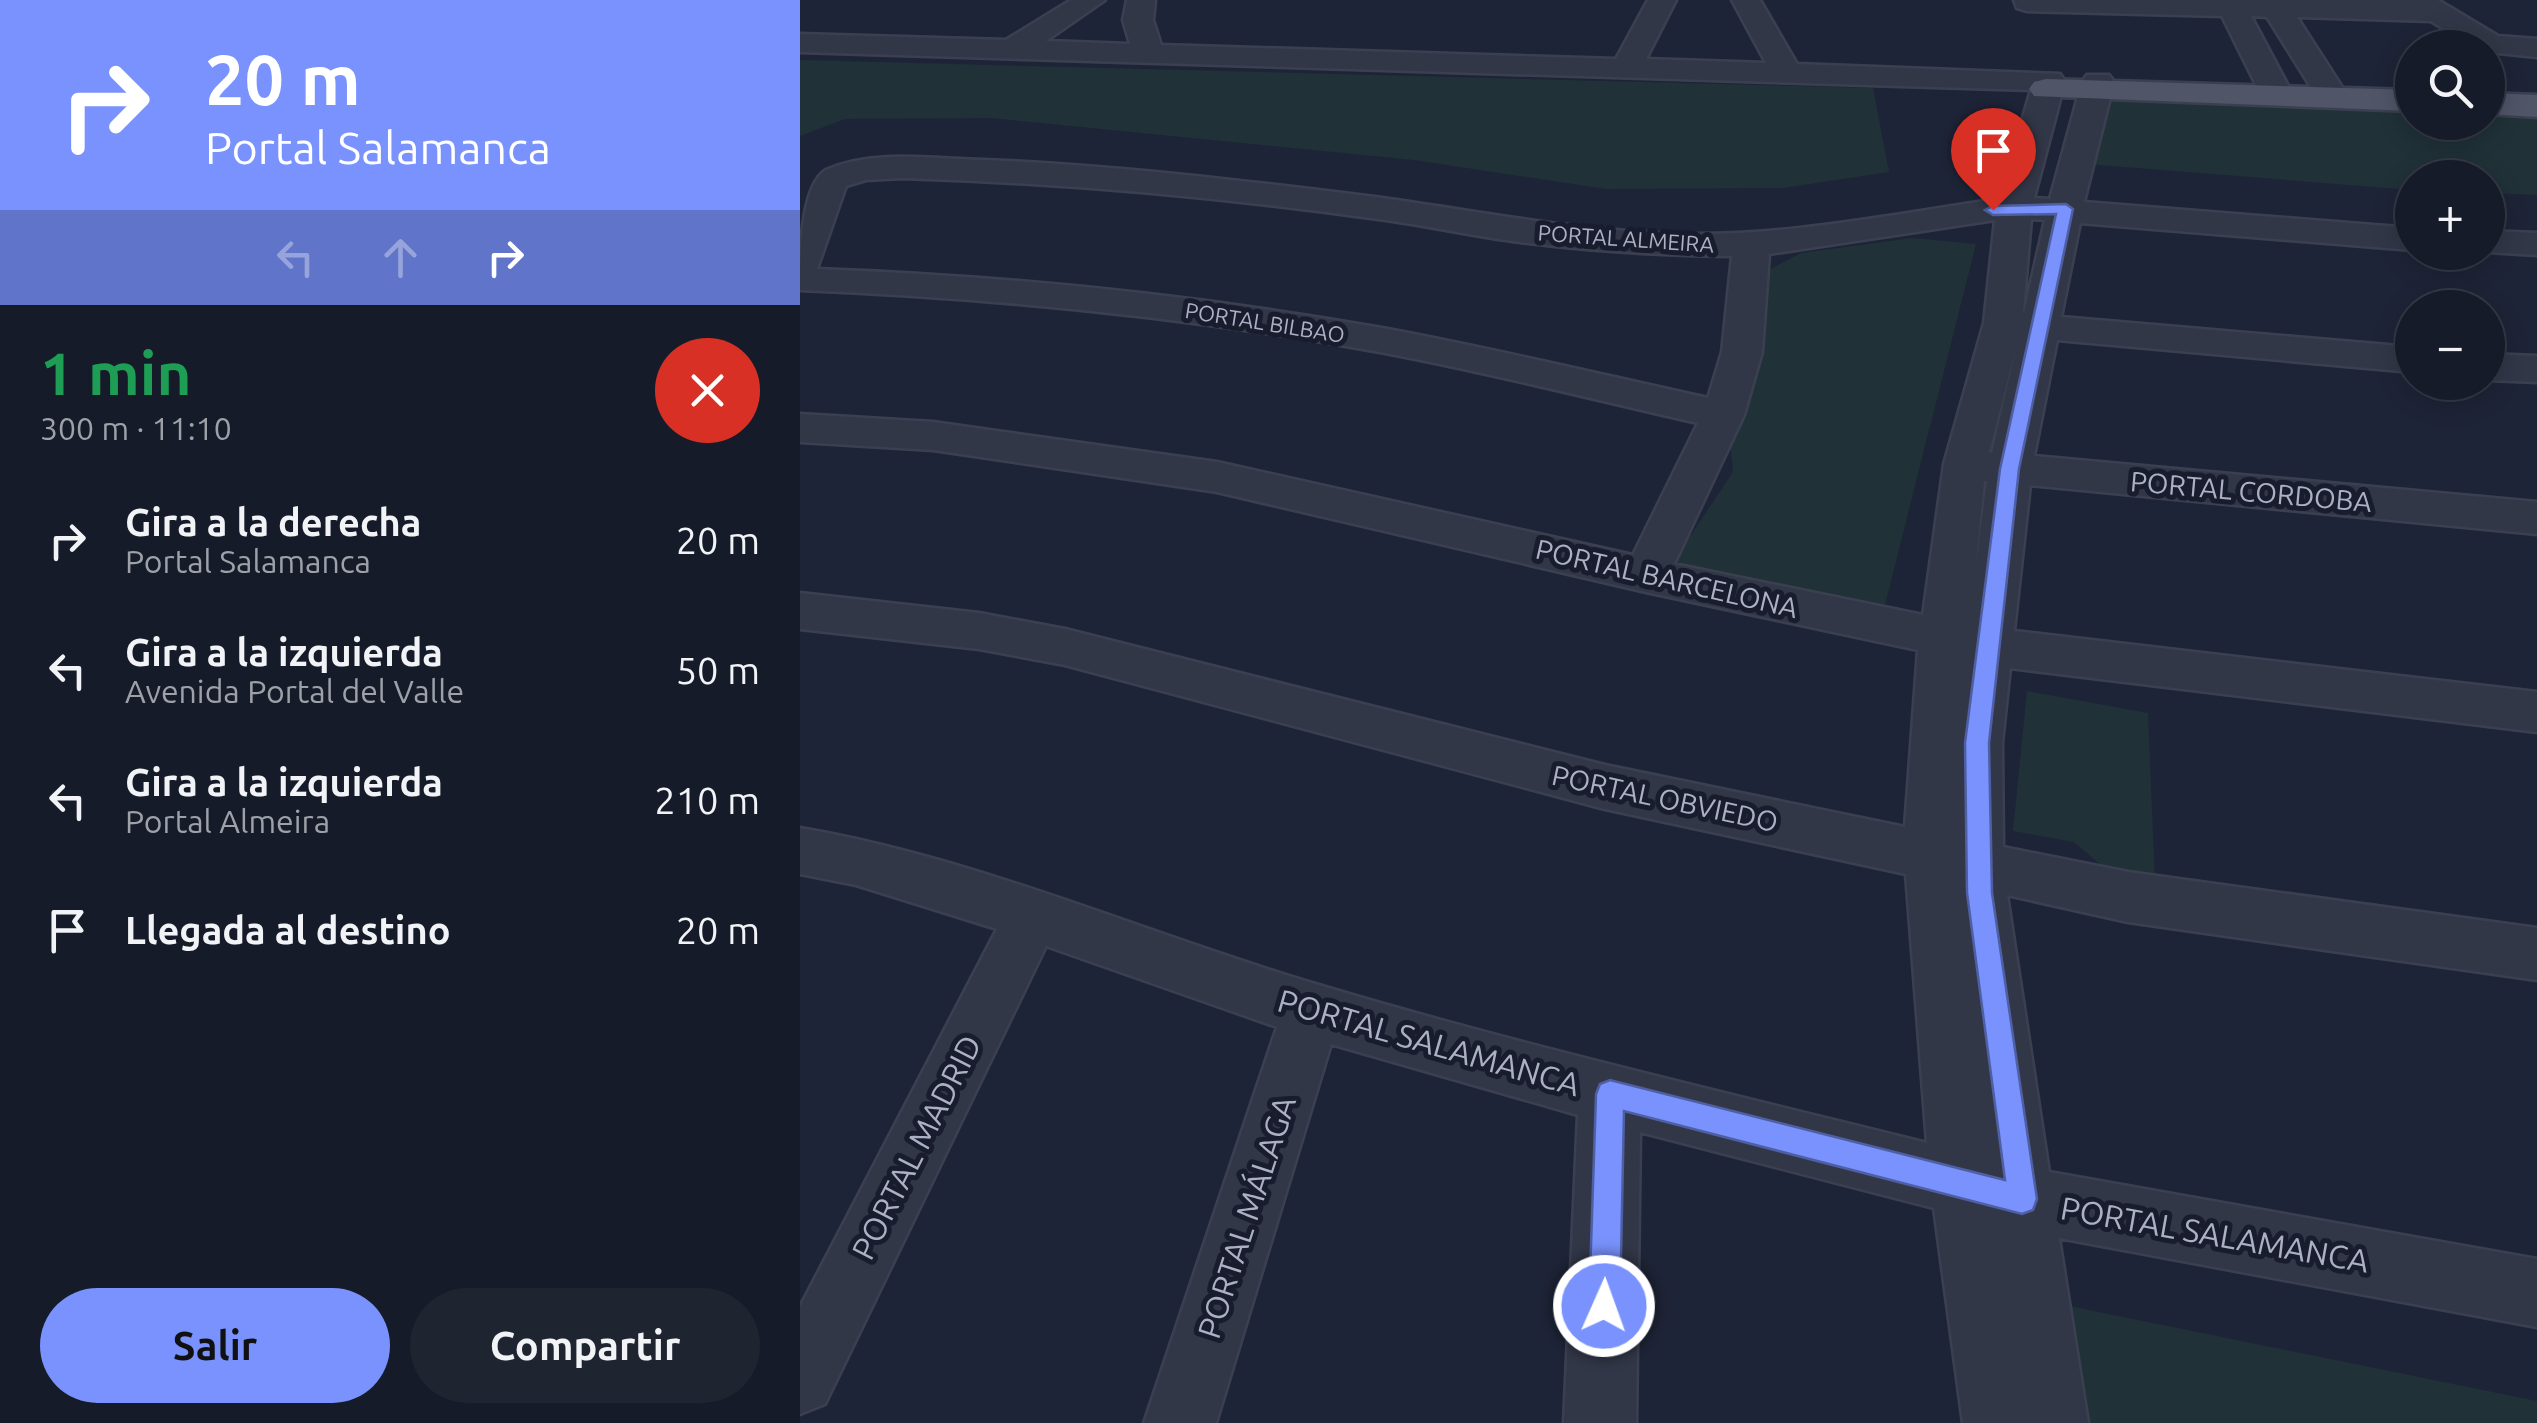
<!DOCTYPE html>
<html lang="es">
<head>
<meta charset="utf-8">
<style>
  body { margin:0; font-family:Ubuntu,sans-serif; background:#1f2431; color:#f1f3f6; height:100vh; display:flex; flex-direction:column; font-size:38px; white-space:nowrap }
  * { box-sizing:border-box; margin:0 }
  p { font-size:32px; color:#9ea1a8 }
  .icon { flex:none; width:55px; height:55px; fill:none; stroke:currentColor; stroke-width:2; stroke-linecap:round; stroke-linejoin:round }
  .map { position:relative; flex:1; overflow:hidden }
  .details { display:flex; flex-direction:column; background:#161b29; width:800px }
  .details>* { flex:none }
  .hud { background:#7992fd; color:#fff; overflow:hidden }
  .tools { position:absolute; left:1595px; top:30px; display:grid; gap:20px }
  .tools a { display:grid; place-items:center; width:110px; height:110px; border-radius:50%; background:#161b29; box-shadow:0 5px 25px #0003,0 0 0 2px #353946; font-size:50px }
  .pin { position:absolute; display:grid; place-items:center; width:85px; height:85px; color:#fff; margin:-102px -42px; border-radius:50% 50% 50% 0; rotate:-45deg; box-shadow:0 0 10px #0007 }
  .pin .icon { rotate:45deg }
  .me { position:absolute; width:110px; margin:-55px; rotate:2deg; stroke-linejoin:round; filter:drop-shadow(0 0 8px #0008) }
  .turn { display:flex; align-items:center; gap:35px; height:210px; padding:0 40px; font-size:45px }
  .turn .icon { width:130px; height:130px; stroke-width:2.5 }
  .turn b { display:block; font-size:70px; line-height:85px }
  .lanes { display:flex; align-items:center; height:95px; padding:0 40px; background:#0003; justify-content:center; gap:50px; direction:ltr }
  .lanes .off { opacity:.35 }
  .round { display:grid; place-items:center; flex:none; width:105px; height:105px; border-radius:52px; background:#1f2431 }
  .headline { display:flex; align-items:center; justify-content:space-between; height:170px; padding:0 40px }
  h1 { font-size:60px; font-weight:700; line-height:75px; color:#1e9e55 }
  .button { display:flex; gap:20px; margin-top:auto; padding:20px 40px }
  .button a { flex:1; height:115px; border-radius:60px; background:#7992fd; color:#111; font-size:40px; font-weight:700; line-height:115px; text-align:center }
  .button a+a { background:#1f2431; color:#f1f3f6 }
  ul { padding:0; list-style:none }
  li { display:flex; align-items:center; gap:30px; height:130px; padding:0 40px }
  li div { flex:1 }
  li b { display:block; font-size:38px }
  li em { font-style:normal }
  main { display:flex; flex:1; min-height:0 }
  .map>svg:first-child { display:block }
</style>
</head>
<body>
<main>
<section class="details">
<div class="hud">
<div class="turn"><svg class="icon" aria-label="right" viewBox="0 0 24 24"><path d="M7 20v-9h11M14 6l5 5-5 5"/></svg><div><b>20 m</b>Portal Salamanca</div></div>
<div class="lanes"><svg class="icon off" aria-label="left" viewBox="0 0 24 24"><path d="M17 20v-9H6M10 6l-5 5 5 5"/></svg><svg class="icon off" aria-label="ahead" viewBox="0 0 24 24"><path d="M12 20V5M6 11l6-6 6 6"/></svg><svg class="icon" aria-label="right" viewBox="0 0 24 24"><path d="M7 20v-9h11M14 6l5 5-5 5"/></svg></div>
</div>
<div class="headline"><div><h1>1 min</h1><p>300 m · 11:10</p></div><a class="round" style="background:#d93025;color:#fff"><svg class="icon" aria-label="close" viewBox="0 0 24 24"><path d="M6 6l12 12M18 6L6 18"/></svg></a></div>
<ul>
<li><svg class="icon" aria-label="right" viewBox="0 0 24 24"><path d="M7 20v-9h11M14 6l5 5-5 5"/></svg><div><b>Gira a la derecha</b><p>Portal Salamanca</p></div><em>20 m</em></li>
<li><svg class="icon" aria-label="left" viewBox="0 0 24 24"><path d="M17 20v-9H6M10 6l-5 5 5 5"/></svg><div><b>Gira a la izquierda</b><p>Avenida Portal del Valle</p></div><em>50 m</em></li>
<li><svg class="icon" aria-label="left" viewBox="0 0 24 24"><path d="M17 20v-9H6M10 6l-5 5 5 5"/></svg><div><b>Gira a la izquierda</b><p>Portal Almeira</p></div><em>210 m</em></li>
<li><svg class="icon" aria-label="arrive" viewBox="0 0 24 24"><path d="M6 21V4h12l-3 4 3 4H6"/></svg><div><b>Llegada al destino</b></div><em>20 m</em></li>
</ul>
<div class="button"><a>Salir</a><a>Compartir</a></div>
</section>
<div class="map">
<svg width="1737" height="1423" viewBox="0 0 1737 1423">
  <rect width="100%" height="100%" fill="#1e2437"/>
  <!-- green -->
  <path fill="#203138" d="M 0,60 L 1073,88 L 1089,172 L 983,188 L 806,189 L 614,160 L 191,118 L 45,119 L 0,136 Z
    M 1309,93 L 1612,108 L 1612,122 L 1688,122 L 1688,112 L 1737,114 L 1737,195 L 1688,193 L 1688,178 L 1612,178 L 1612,190 L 1287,164 Z
    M 1112,238 L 1176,244 L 1084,609 L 869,568 L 933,472 L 929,431 L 959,275 L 1001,253 Z
    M 1227,691 L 1348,713 L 1355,881 L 1309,872 L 1274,842 L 1213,831 Z
    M 1259,1304 L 1737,1401 L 1737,1423 L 1274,1423 Z"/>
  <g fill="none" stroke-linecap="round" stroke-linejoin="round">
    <!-- minor casing -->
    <g stroke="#3b4051" stroke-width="5">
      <path id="minor" d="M 271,0 L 305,0 L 246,41 L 330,44 L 323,20 L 327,0 L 355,0 L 353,20 L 361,45 L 816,59 L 848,0 L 876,0 L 846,59 L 966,63 L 932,0 L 960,0 L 997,64 L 1260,74 L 1265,81 L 1234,198 L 1250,199 L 1282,82 L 1287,75 L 1309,75 L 1314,82 L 1284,202 L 1612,228 L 1612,250 L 1280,223 L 1261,317 L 1612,347 L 1612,372 L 1257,340 L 1234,456 L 1737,502 L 1737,534 L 1230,485 L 1214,631 L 1737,692 L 1737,732 L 1210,668 L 1202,743 L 1203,847 L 1328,872 L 1737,928 L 1737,980 L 1328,922 L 1207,895 L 1249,1172 L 1737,1259 L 1737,1327 L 1259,1238 L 1288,1423 L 1163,1423 L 1134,1208 L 840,1132 L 836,1423 L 764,1423 L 778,1115 L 531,1044 L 416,1423 L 344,1423 L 477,1027 L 246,946 L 25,1404 L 0,1414 L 0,1307 L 197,929 L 56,885 L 0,874 L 0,828 C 177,858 341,932 512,983 C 715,1044 922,1092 1127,1143 L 1106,874 L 805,809 L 265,665 L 179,649 L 0,629 L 0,593 L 179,613 L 265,629 L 805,765 L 1105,827 L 1118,650 L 846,592 L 417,492 L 133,450 L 0,442 L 0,414 L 133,422 L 417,462 L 833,555 L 898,423 C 792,399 687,372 580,352 C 388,317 195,298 0,290 C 0,258 0,186 26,170 C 73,149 133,159 184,160 C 314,165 446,181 575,197 C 671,210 765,229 861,233 C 975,239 1087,215 1199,199 L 1231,90 L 0,52 L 0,34 L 206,40 ZM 102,178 C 261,183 420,197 578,219 C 625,225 672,236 720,242 C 790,251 861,255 932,256 L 922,352 L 908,398 C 799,374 691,348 582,328 C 395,295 207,276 17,269 L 46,186 L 66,180 ZM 1231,219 L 1245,220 L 1224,313 L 1223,313 ZM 1195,220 L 1184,323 L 1144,464 L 1123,615 L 874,564 L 944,415 L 962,352 L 969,254 ZM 1217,344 L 1192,453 L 1189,452 ZM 1184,481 L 1187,481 L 1175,572 Z
        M 1214,0 L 1638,0 L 1698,36 L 1737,39 L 1737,57 L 1688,52 L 1688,48 L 1675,48 L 1631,21 L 1497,17 L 1549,98 L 1544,105 L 1522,105 L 1467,17 L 1451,16 L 1494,97 L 1489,104 L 1467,104 L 1462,97 L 1422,16 L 1227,11 L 1217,8 Z
        M 1688,231 L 1737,233 L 1737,255 L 1687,252 Z
        M 1688,354 L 1737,356 L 1737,382 L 1688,380 Z"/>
    </g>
    <!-- major casing -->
    <g stroke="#3b4051" stroke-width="5">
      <path id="major" d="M 1246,79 L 1612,90 L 1612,111 L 1234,96 L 1229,89 L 1234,82 Z
        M 1688,93 L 1737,95 L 1737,117 L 1688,114 Z"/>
    </g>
    <!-- minor -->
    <use href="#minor" fill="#323748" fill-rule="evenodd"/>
    <!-- major -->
    <use href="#major" fill="#505568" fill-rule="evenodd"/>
  </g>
  <!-- route -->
  <path fill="#7992fd" stroke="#4f5fa4" stroke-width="2.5" d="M 1266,204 L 1273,209 L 1219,469 L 1189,743 L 1192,893 L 1237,1199 L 1233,1210 L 1222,1214 L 824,1111 L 820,1306 L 815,1317 L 804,1322 L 794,1317 L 789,1306 L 796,1094 L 800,1084 L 810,1080 L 1205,1180 L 1167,893 L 1165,743 L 1200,469 L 1256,214 L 1193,215 L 1185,210 L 1193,206 Z"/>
  <g text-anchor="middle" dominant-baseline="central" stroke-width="10" stroke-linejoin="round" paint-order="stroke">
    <!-- far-street labels -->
    <g font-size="22" fill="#acb0c5" stroke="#181c2c">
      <text transform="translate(826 238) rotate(4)">PORTAL ALMEIRA</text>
      <text transform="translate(465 322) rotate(9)">PORTAL BILBAO</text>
    </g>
    <!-- street labels -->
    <g font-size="28" fill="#acb0c5" stroke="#181c2c">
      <text transform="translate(1451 491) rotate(5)">PORTAL CORDOBA</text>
      <text transform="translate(867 578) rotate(13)">PORTAL BARCELONA</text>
      <text transform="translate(865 798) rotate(12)">PORTAL OBVIEDO</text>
    </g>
    <!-- near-street labels -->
    <g font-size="32" fill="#acb0c5" stroke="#181c2c">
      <text transform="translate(629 1042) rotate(16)">PORTAL SALAMANCA</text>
      <text transform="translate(116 1147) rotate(-63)">PORTAL MADRID</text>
      <text transform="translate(446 1217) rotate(-72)">PORTAL MÁLAGA</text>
      <text transform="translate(1415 1234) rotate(10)">PORTAL SALAMANCA</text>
    </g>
  </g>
</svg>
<div class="tools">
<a><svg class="icon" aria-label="search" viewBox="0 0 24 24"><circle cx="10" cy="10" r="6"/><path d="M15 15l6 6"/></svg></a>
<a>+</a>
<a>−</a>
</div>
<div class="pin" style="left:1193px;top:210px;background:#d93025"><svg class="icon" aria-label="arrive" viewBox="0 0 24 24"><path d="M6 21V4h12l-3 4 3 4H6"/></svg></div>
<svg class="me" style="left:804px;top:1306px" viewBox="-20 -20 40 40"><circle r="17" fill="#7992fd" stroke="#fff" stroke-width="3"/><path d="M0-11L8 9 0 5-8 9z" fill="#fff"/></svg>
</div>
</main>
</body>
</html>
